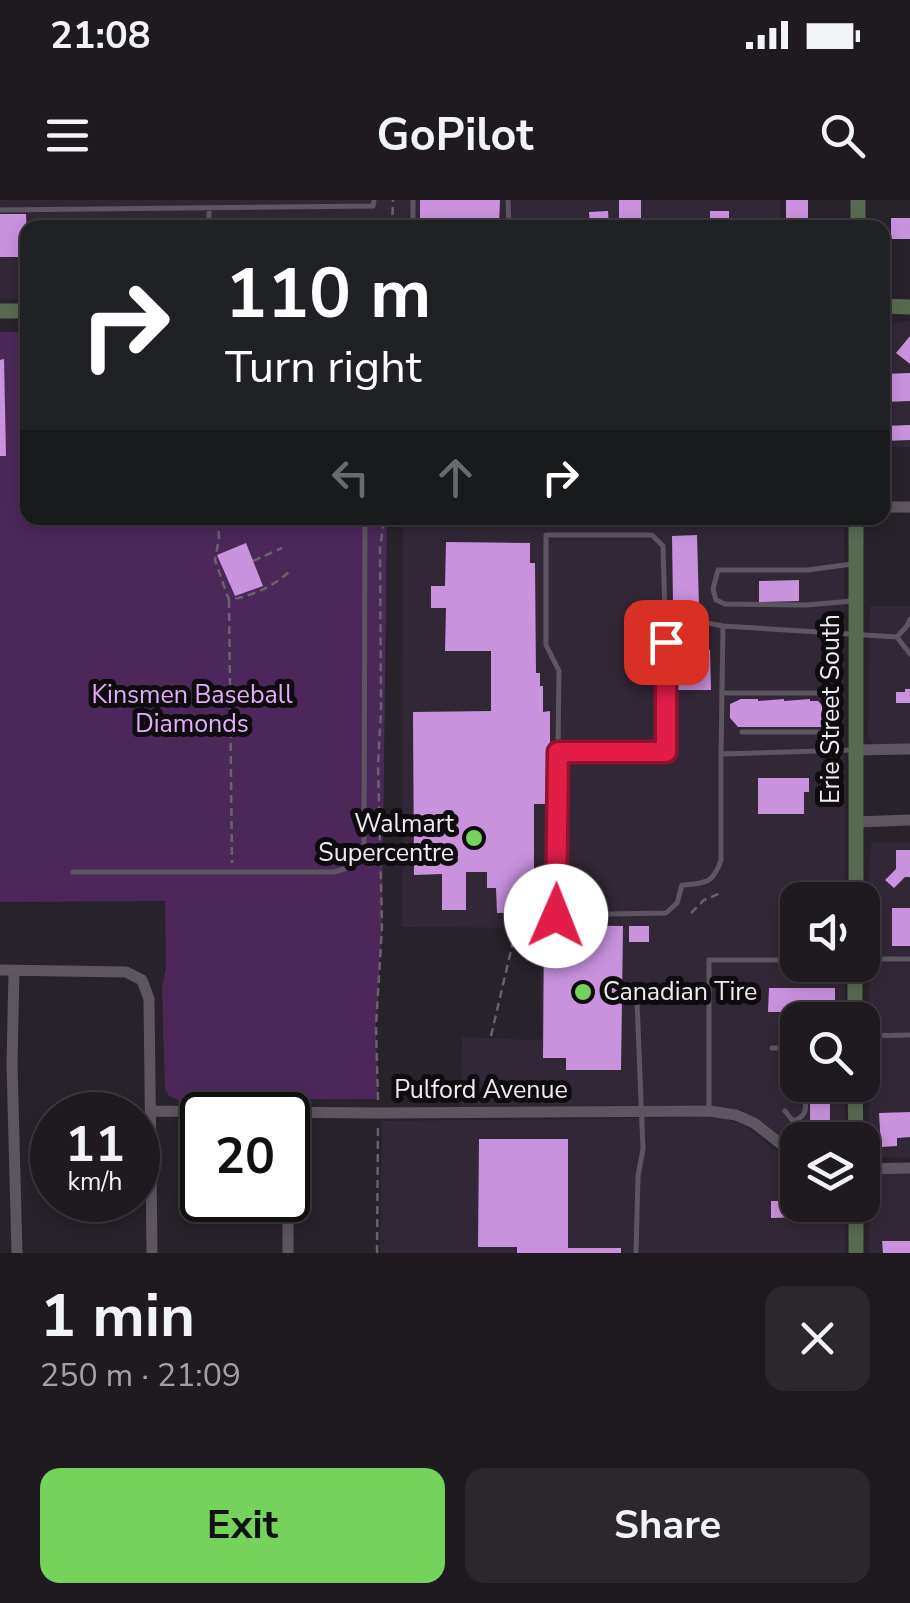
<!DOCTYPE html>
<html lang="en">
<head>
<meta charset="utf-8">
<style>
  body { margin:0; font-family:"Nunito Sans",sans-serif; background:#2b272d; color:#f1f3f6; height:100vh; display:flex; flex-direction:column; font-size:38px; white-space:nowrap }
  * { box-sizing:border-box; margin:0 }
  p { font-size:32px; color:#a1a1a5 }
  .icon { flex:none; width:55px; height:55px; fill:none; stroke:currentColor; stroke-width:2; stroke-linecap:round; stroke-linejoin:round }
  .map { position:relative; height:1053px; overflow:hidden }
  .details { display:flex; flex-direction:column; background:#1e1a20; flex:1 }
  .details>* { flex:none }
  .top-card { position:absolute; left:20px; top:20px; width:870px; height:305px; border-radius:20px; box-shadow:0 5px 15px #0003,0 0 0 2px #3c383e; background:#202124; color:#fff; overflow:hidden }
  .fabs { position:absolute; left:780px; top:682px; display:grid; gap:20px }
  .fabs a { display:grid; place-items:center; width:100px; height:100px; border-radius:20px; background:#1e1a20; box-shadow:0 5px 15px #0003,0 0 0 2px #3c383e; font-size:50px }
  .speed { position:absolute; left:30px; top:892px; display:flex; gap:20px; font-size:50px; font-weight:700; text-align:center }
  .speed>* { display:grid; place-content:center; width:130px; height:130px; border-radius:50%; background:#1e1a20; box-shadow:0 5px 15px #0003,0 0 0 2px #3c383e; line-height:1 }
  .speed small { font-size:25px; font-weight:400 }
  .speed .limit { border:5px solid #111; border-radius:15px; background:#fff; color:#111 }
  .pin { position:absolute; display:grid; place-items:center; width:85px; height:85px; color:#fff; margin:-42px; border-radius:20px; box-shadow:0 5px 15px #0006 }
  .me { position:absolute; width:110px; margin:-55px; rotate:1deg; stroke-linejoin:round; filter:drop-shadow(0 0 8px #0008) }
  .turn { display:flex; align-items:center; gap:35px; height:210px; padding:0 40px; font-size:45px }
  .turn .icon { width:130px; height:130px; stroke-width:2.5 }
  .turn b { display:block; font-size:70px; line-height:85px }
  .lanes { display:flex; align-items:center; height:95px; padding:0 40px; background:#0003; justify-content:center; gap:50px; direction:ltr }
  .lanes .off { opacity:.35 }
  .round { display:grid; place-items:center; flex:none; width:105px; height:105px; border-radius:20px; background:#2b272d }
  .overview { display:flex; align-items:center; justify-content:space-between; height:170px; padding:0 40px }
  h1 { font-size:60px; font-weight:700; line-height:75px }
  .button { display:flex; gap:20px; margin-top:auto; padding:20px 40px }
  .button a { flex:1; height:115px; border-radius:20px; background:#75d25b; color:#111; font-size:40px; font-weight:700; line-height:115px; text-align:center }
  .button a+a { background:#2b272d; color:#f1f3f6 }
  .status { display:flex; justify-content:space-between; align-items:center; height:70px; padding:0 50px; background:#1e1a20; direction:ltr }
  .status svg { height:28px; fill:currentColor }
  header { display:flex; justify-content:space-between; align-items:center; height:130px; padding:0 40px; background:#1e1a20; font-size:45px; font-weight:700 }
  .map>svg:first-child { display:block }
</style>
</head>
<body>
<div class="status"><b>21:08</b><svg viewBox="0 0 49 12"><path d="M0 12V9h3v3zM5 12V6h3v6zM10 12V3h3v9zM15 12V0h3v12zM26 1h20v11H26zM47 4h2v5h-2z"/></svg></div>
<header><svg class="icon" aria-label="menu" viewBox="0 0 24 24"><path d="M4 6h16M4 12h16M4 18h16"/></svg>GoPilot<svg class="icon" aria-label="search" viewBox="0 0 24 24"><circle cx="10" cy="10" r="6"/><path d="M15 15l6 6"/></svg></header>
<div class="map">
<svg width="910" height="1053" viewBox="0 0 910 1053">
  <rect width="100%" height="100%" fill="#28222b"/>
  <!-- built -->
  <path fill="#322736" d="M 0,0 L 780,0 L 780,27 L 28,28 L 27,98 L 0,99 Z
    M 910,121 L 910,247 L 883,247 L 882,124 Z
    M 403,318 L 844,318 L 845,700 L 798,700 L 798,765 L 845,765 L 845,820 L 798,820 L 798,885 L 845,885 L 845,940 L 798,940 L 797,947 L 763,923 L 728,908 L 695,905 L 461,907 L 462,837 L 534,840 L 542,839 L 540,728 L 402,727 Z
    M 870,406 L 910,406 L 910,546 L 879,546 L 873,544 L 868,537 Z
    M 871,643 L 910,643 L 910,957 L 883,957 L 874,954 L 871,950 L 869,942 L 869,676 Z
    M 705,917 L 726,919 L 746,926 L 778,953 L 797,963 L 798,1005 L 845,1005 L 845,1053 L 380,1053 L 382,921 Z
    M 879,972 L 910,972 L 910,1053 L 869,1053 L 868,981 Z"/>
  <!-- green -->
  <path fill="#4c285a" d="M 0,132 L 27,132 L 28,318 L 387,318 L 382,727 L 376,826 L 378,899 L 179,900 L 169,896 L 165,889 L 162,787 L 166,768 L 165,701 L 0,702 Z"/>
  <!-- building -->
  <path fill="#c892dd" d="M 420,0 L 500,0 L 499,28 L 420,28 Z
    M 619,0 L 641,0 L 641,28 L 619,28 Z
    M 786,0 L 808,0 L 808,26 L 786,26 Z
    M 608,11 L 609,28 L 590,28 L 589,12 Z
    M 710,11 L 729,11 L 729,28 L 710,28 Z
    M 0,14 L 26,14 L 28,57 L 0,57 Z
    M 42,18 L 75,18 L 75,28 L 42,28 Z
    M 891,18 L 910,18 L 910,39 L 891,39 Z
    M 910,136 L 910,164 L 896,153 Z
    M 4,159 L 6,256 L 0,256 L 0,160 Z
    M 910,173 L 910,201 L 884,202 L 883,174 Z
    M 910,225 L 910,240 L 883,241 L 883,226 Z
    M 697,335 L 699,407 L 677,407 L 673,403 L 672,336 Z
    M 446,342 L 530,343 L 530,363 L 535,363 L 536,473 L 540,473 L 540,486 L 543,486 L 543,512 L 550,511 L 550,604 L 534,604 L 534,688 L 541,688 L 541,712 L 497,713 L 496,688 L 487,688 L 487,672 L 466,672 L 466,710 L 442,710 L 442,674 L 414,675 L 413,512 L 491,511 L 491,451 L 445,451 L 446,408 L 431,408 L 431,386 L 445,386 Z
    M 246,343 L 263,386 L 235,396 L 217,355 Z
    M 799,380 L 799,401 L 759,402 L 759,381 Z
    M 675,450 L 710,450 L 711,490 L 675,490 Z
    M 905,489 L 910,489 L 910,503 L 896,503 L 896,492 L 905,492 Z
    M 741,499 L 758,499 L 758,501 L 784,499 L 784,501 L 810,499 L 810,501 L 818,501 L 822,505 L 822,527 L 738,527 L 730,518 L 730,504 Z
    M 758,578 L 809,578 L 809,592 L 804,592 L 804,614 L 758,614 Z
    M 896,650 L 910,650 L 910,677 L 905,677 L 894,688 L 885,680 L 896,669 Z
    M 807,690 L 833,690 L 834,700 L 807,700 Z
    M 892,708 L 910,708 L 910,746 L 892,746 Z
    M 544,725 L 623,726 L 621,870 L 566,870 L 566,858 L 543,858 Z
    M 629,726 L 649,726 L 649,742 L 629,742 Z
    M 769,788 L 835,788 L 835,812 L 768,812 Z
    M 810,893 L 830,893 L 830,921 L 810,921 Z
    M 910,912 L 910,937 L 897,938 L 897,946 L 881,947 L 879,913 Z
    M 479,939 L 568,939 L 568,1048 L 621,1048 L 621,1053 L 517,1053 L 517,1047 L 478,1047 Z
    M 771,1001 L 798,1001 L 798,1005 L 804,1005 L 804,1017 L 771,1018 Z
    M 882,1041 L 910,1041 L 910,1053 L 883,1053 Z"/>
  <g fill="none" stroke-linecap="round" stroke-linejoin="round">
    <!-- path -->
    <path stroke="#68626a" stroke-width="2.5" stroke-dasharray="8 5" stroke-linecap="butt" d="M 392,28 L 393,0
      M 218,318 L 219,338 L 215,360 L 229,400 C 254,395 273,387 291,370
      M 253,361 L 282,348
      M 229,400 L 232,663
      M 691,713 L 704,700 L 723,692
      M 491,836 L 512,746 L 530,716
      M 378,900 L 376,826 L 382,727 L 378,565 L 381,511 L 380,349 L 384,318
      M 377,1053 L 378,923"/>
    <!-- lane -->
    <path stroke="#5d5660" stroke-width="5" d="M 413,0 L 413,28
      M 508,0 L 509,28
      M 0,10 L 373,6 L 374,0
      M 209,28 L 209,8
      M 852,364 L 808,370 L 718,370 L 713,389 L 716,400 L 725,404 L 806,405 L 853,401
      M 665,415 L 666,552 L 558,552 L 559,471 L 546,445 L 546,335 L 652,335 L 663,346 L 665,415 L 723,426 L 897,437 L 910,454
      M 897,437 L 907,426 L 910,419
      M 722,493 L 830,493 L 831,532 L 742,532
      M 558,552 L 556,715 L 666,713 L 677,703 L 682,685 C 706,683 713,684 721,660 L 721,554 L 852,550
      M 721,554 L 723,427
      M 73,672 L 334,672 L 354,666 L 364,648 L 365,318
      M 789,729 L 798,728
      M 782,731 L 798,742
      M 862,759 L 910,759
      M 862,836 L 910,835
      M 772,848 L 783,848 L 789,855 L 790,884 L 793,889 L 802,892 C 807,905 809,916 793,921 L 785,911
      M 709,908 L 709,760 L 798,760
      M 636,1053 L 638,976 L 643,949 L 637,801 L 709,799"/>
    <!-- street -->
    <path stroke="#5d5660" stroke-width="11" d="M 882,307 L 910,307
      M 855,550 L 910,549
      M 856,622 L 910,620
      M 0,770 L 126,772 L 142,780 L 149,799 L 152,1053
      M 14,771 L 12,864 L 17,1053
      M 152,911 L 378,913 L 709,911 L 736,915 L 754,923 L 798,957
      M 862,969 L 910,968
      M 288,1053 L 288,912"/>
    <!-- secondary -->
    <path stroke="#586b52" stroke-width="15" d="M 858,28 L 858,0
      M 882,106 L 910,107
      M 0,111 L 28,111
      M 856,318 L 856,700
      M 855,820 L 855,765
      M 855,885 L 856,940
      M 856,1005 L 856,1053"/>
  </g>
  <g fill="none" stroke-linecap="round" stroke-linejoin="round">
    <!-- route casing -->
    <g stroke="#92132f" stroke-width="25">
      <path id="route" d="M 556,716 L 558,552 L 666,552 L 666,442"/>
    </g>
    <!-- route -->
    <use href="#route" stroke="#e11d48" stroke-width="18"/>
  </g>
  <!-- markers -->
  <g fill="#75d25b" stroke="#0f0c10" stroke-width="4">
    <circle cx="474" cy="638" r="10"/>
    <circle cx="583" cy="792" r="10"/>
  </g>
  <g text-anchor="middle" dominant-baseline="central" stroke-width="10" stroke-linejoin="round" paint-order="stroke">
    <!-- park labels -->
    <g font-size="25" fill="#e4aefa" stroke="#0f0c10">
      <text x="192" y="495">Kinsmen Baseball<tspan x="192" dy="29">Diamonds</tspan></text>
    </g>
    <!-- street labels -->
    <g font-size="25" fill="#f0ebf1" stroke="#0f0c10">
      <text transform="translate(831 509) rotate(-90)">Erie Street South</text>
      <text x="481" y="890">Pulford Avenue</text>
    </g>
    <!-- poi labels -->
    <g font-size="25" fill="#f0ebf1" stroke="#0f0c10" text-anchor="end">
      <text x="454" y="624">Walmart<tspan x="454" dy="29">Supercentre</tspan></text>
      <text x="603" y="792" text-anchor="start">Canadian Tire</text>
    </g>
  </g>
</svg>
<div class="fabs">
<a><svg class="icon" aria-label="sound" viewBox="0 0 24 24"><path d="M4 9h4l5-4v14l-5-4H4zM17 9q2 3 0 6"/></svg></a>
<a><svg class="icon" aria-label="search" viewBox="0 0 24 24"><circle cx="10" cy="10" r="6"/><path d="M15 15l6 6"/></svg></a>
<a><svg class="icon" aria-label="layers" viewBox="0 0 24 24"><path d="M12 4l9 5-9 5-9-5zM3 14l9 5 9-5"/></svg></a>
</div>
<div class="speed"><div>11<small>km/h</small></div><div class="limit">20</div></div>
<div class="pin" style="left:666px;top:442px;background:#d93025"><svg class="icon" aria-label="arrive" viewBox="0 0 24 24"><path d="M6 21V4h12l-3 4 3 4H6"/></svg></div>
<svg class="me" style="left:556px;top:716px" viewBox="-20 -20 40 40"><circle r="19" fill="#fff"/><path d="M0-13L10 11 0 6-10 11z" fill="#e11d48"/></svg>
<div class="top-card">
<div class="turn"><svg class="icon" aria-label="right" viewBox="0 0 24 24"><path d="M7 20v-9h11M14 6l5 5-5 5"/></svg><div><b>110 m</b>Turn right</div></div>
<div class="lanes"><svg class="icon off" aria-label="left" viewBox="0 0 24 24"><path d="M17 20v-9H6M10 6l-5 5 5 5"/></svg><svg class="icon off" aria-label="ahead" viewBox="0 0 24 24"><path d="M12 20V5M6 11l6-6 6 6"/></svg><svg class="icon" aria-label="right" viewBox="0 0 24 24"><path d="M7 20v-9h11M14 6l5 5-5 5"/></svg></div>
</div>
</div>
<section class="details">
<div class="overview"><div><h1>1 min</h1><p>250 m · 21:09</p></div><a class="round"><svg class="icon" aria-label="close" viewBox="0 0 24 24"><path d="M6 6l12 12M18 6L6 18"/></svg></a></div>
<div class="button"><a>Exit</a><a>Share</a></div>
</section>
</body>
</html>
